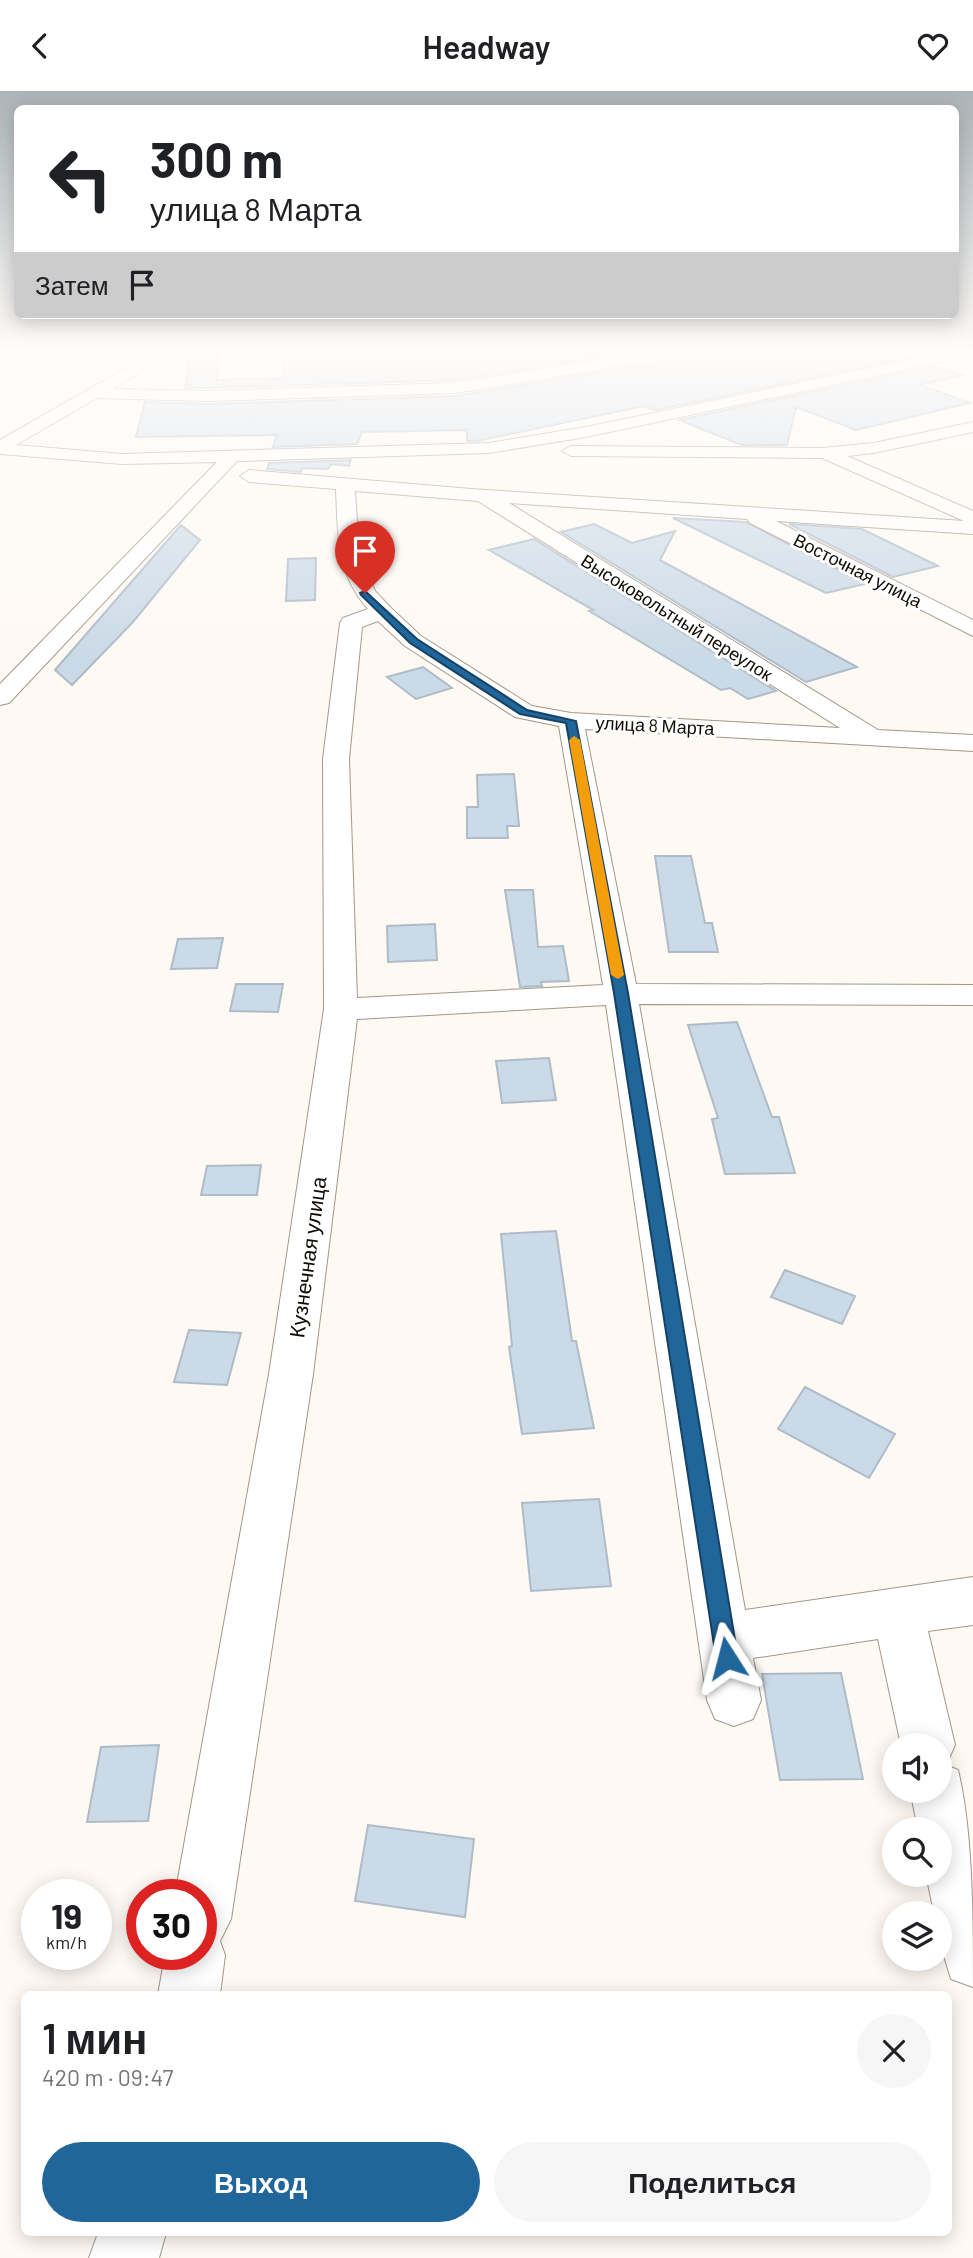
<!DOCTYPE html>
<html lang="ru">
<head>
<meta charset="utf-8">
<style>
  body { margin:0; font-family:Barlow,sans-serif; background:#f6f6f6; color:#202124; height:100vh; display:flex; flex-direction:column; font-size:26px; white-space:nowrap }
  * { box-sizing:border-box; margin:0 }
  p { font-size:23px; color:#757577 }
  .icon { flex:none; width:38px; height:38px; fill:none; stroke:currentColor; stroke-width:2; stroke-linecap:round; stroke-linejoin:round }
  .map { position:relative; flex:1; overflow:hidden }
  .details { position:absolute; left:21px; top:1900px; width:931px; height:245px; display:flex; flex-direction:column; background:#fff; border-radius:10px; box-shadow:0 4px 18px #0003 }
  .details>* { flex:none }
  .top-card { position:absolute; left:14px; top:14px; width:945px; height:214px; border-radius:10px; box-shadow:0 4px 18px #0003; background:#fff; color:#202124; overflow:hidden }
  .tools { position:absolute; left:882px; top:1642px; display:grid; gap:14px }
  .tools a { display:grid; place-items:center; width:70px; height:70px; border-radius:50%; background:#fff; box-shadow:0 4px 18px #0003; font-size:35px }
  .speed { position:absolute; left:21px; top:1788px; display:flex; gap:14px; font-size:35px; font-weight:700; text-align:center }
  .speed>* { display:grid; place-content:center; width:91px; height:91px; border-radius:50%; background:#fff; box-shadow:0 4px 18px #0003; line-height:1 }
  .speed small { font-size:18px; font-weight:400 }
  .speed .limit { border:10px solid #d22; background:#fff; color:#111 }
  .pin { position:absolute; display:grid; place-items:center; width:60px; height:60px; color:#fff; margin:-72px -30px; border-radius:50% 50% 50% 0; rotate:-45deg; box-shadow:0 0 7px #0007 }
  .pin .icon { rotate:45deg }
  .me { position:absolute; width:77px; margin:-38px; rotate:351deg; stroke-linejoin:round; filter:drop-shadow(0 0 5px #0008) }
  .turn { display:flex; align-items:center; gap:24px; height:147px; padding:0 21px; font-size:32px }
  .turn .icon { width:91px; height:91px; stroke-width:2.5 }
  .turn b { display:block; font-size:49px; line-height:60px }
  .then { display:flex; align-items:center; height:66px; padding:0 21px; background:#0003; gap:14px; font-size:26px }
  .round { display:grid; place-items:center; flex:none; width:74px; height:74px; border-radius:37px; background:#f6f6f6 }
  .headline { display:flex; align-items:center; justify-content:space-between; height:119px; padding:0 21px }
  h1 { font-size:42px; font-weight:600; line-height:52px }
  .button { display:flex; gap:14px; margin-top:auto; padding:14px 21px }
  .button a { flex:1; height:80px; border-radius:42px; background:#20669b; color:#fff; font-size:28px; font-weight:600; line-height:80px; text-align:center }
  .button a+a { background:#f6f6f6; color:#202124 }
  header { display:flex; justify-content:space-between; align-items:center; height:91px; padding:0 21px; background:#fff; font-size:32px; font-weight:600 }
  .map>svg:first-child { display:block }
</style>
</head>
<body>
<header><svg class="icon" aria-label="back" viewBox="0 0 24 24"><path d="M15 5l-7 7 7 7"/></svg>Headway<svg class="icon" aria-label="heart" viewBox="0 0 24 24"><path d="M12 20l-8-8c-3-5 5-10 8-4 3-6 11-1 8 4z"/></svg></header>
<div class="map">
<svg width="973" height="2167" viewBox="0 0 973 2167">
  <rect width="100%" height="100%" fill="#fef9f3"/>
  <!-- building -->
  <path fill="#cbdae7" stroke="#aebcc9" stroke-width="2" d="M 190,262 L 219,262 L 217,289 L 285,287 L 281,262 L 624,262 L 456,289 L 206,297 L 185,297 Z
    M 679,262 L 895,262 L 909,267 L 655,319 L 644,315 L 477,350 L 467,350 L 467,339 L 362,341 L 357,353 L 273,356 L 277,344 L 136,346 L 145,311 L 206,313 L 456,305 L 669,270 Z
    M 934,275 L 962,284 L 920,294 L 970,312 L 856,339 L 796,316 L 787,354 L 742,354 L 679,329 Z
    M 351,369 L 349,375 L 331,373 L 328,378 L 302,377 L 301,381 L 267,378 L 269,372 Z
    M 673,427 L 746,431 L 865,493 L 826,502 Z
    M 594,433 L 632,452 L 675,440 L 660,469 L 857,576 L 806,591 L 561,441 Z
    M 789,433 L 862,438 L 938,475 L 893,486 Z
    M 181,434 L 200,449 L 133,531 L 72,594 L 55,579 Z
    M 534,448 L 776,600 L 748,608 L 730,597 L 721,599 L 589,520 L 593,519 L 489,459 Z
    M 316,467 L 315,509 L 286,510 L 288,468 Z
    M 423,576 L 452,597 L 416,608 L 387,586 Z
    M 514,683 L 519,735 L 507,735 L 508,747 L 467,747 L 467,716 L 478,716 L 477,684 Z
    M 655,765 L 691,765 L 705,832 L 712,832 L 718,861 L 669,861 Z
    M 505,799 L 533,799 L 538,856 L 563,855 L 569,890 L 541,891 L 542,895 L 520,896 Z
    M 435,833 L 437,869 L 388,871 L 387,835 Z
    M 223,847 L 217,877 L 171,878 L 178,848 Z
    M 236,893 L 283,893 L 278,921 L 230,920 Z
    M 737,931 L 772,1026 L 779,1026 L 795,1082 L 725,1083 L 712,1028 L 718,1027 L 688,934 Z
    M 549,967 L 556,1009 L 502,1012 L 496,970 Z
    M 261,1074 L 257,1104 L 201,1104 L 207,1075 Z
    M 556,1140 L 572,1250 L 576,1250 L 594,1337 L 522,1343 L 509,1256 L 512,1255 L 501,1143 Z
    M 785,1179 L 855,1205 L 842,1233 L 771,1206 Z
    M 189,1239 L 241,1242 L 227,1294 L 174,1291 Z
    M 805,1296 L 895,1343 L 869,1387 L 778,1338 Z
    M 599,1408 L 611,1495 L 531,1500 L 522,1412 Z
    M 841,1582 L 863,1688 L 780,1689 L 762,1583 Z
    M 159,1654 L 148,1730 L 87,1731 L 101,1656 Z
    M 368,1734 L 474,1748 L 465,1826 L 355,1810 Z"/>
  <g fill="none" stroke-linecap="round" stroke-linejoin="round">
    <!-- minor casing -->
    <g stroke="#a39689" stroke-width="2">
      <path id="minor" d="M 152,262 L 170,262 L 113,298 L 206,300 L 456,292 L 642,262 L 676,262 L 669,267 L 456,302 L 206,310 L 97,307 L 16,354 L 122,363 L 489,352 L 586,336 L 944,262 L 973,264 L 586,346 L 489,362 L 237,370 L 9,612 L 0,614 L 0,593 L 217,371 L 122,373 L 0,363 L 0,349 Z
        M 973,331 L 973,341 L 874,362 L 847,365 L 973,420 L 973,443 L 776,430 L 973,529 L 973,545 L 750,432 L 747,428 L 509,412 L 878,639 L 973,644 L 973,660 L 585,638 L 636,893 L 973,894 L 973,914 L 639,913 L 745,1519 L 973,1486 L 973,1534 L 928,1540 L 955,1654 L 946,1674 L 958,1679 C 973,1740 973,1830 973,1896 L 951,1888 L 940,1852 L 940,1822 L 934,1822 L 926,1783 L 940,1783 L 940,1738 L 918,1738 L 910,1699 L 940,1699 L 940,1654 L 901,1654 L 878,1548 L 753,1567 L 761,1609 L 753,1628 L 734,1635 L 715,1628 L 707,1609 L 606,914 L 357,928 L 313,1283 L 231,1828 L 220,1850 L 225,1864 L 220,1904 L 158,1904 L 165,1864 L 201,1864 L 201,1804 L 175,1804 L 269,1283 L 324,918 L 323,668 L 340,532 L 343,527 L 368,518 C 336,482 338,444 336,398 L 249,391 L 240,385 L 249,379 L 471,398 L 964,430 L 822,367 L 571,365 L 562,360 L 571,355 L 823,357 L 874,352 ZM 355,400 L 478,410 L 840,637 L 571,622 L 532,615 L 421,545 L 390,516 L 375,500 L 359,463 ZM 378,530 L 405,555 L 515,626 L 559,635 L 603,894 L 357,907 L 349,668 L 362,536 Z
        M 98,2142 L 166,2142 L 159,2167 L 89,2167 Z"/>
    </g>
    <!-- minor -->
    <use href="#minor" fill="#fff" fill-rule="evenodd"/>
  </g>
  <!-- sky -->
  <linearGradient id="sky" x2="0" y2="1"><stop stop-color="#acb4b7"/><stop offset="0.46" stop-color="#fffcfa"/><stop offset="1" stop-color="#fffcfa" stop-opacity="0"/></linearGradient>
  <rect width="973" height="566" fill="url(#sky)"/>
  <!-- route -->
  <path fill="#20669b" stroke="#154265" stroke-width="2" d="M 365,500 L 417,548 L 527,619 L 576,630 L 628,902 L 738,1567 L 735,1575 L 727,1578 L 719,1575 L 716,1567 L 614,902 L 566,632 L 520,623 L 410,552 L 361,504 L 360,502 Z"/>
  <!-- slow -->
  <path fill="#f59e0b" d="M 574,645 L 580,649 L 624,884 L 618,888 L 611,884 L 569,649 Z"/>
  <g text-anchor="middle" dominant-baseline="central" stroke-width="6" stroke-linejoin="round" paint-order="stroke">
    <!-- far-street labels -->
    <g font-size="18" fill="#0f0b07" stroke="#fff">
      <text transform="translate(858 479) rotate(27)">Восточная улица</text>
      <text transform="translate(677 526) rotate(32)">Высоковольтный переулок</text>
      <text transform="translate(655 634) rotate(3)">улица 8 Марта</text>
    </g>
    <!-- street labels -->
    <g font-size="21" fill="#0f0b07" stroke="#fff">
      <text transform="translate(307 1166) rotate(-82)">Кузнечная улица</text>
    </g>
  </g>
</svg>
<div class="tools">
<a><svg class="icon" aria-label="sound" viewBox="0 0 24 24"><path d="M4 9h4l5-4v14l-5-4H4zM17 9q2 3 0 6"/></svg></a>
<a><svg class="icon" aria-label="search" viewBox="0 0 24 24"><circle cx="10" cy="10" r="6"/><path d="M15 15l6 6"/></svg></a>
<a><svg class="icon" aria-label="layers" viewBox="0 0 24 24"><path d="M12 4l9 5-9 5-9-5zM3 14l9 5 9-5"/></svg></a>
</div>
<div class="speed"><div>19<small>km/h</small></div><div class="limit">30</div></div>
<div class="pin" style="left:365px;top:502px;background:#d93025"><svg class="icon" aria-label="arrive" viewBox="0 0 24 24"><path d="M6 21V4h12l-3 4 3 4H6"/></svg></div>
<svg class="me" style="left:727px;top:1567px" viewBox="-20 -20 40 40"><path d="M0-17L14 15 0 8-14 15z" fill="#20669b" stroke="#fff" stroke-width="4"/></svg>
<div class="top-card">
<div class="turn"><svg class="icon" aria-label="left" viewBox="0 0 24 24"><path d="M17 20v-9H6M10 6l-5 5 5 5"/></svg><div><b>300 m</b>улица 8 Марта</div></div>
<div class="then">Затем<svg class="icon" aria-label="arrive" viewBox="0 0 24 24"><path d="M6 21V4h12l-3 4 3 4H6"/></svg></div>
</div>
<section class="details">
<div class="headline"><div><h1>1 мин</h1><p>420 m · 09:47</p></div><a class="round"><svg class="icon" aria-label="close" viewBox="0 0 24 24"><path d="M6 6l12 12M18 6L6 18"/></svg></a></div>
<div class="button"><a>Выход</a><a>Поделиться</a></div>
</section>
</div>
</body>
</html>
